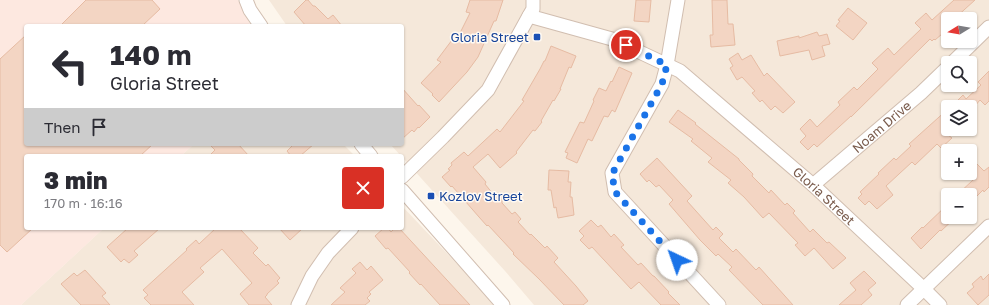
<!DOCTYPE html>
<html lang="en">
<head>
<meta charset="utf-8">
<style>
  body { margin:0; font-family:"Golos Text",sans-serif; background:#f2f2f3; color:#2b2b33; height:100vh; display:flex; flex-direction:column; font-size:15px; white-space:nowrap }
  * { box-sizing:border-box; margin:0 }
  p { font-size:13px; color:#7c7c81 }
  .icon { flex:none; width:22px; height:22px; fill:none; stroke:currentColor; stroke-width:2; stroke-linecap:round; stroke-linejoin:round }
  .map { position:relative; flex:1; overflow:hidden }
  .details { position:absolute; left:24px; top:154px; width:380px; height:76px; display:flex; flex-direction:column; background:#fff; border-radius:4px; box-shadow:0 1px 3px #0004 }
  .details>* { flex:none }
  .hud { position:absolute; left:24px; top:24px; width:380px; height:122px; border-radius:4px; box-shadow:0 1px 3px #0004; background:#fff; color:#2b2b33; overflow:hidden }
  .needle { width:26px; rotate:259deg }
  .fabs { position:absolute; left:941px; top:12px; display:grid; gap:8px }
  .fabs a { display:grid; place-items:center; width:36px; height:36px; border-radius:4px; background:#fff; box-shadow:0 1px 3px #0004; font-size:20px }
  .pin { position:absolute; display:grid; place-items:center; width:34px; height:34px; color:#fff; margin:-17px; border:2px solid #fff; border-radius:50%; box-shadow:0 1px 4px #0007 }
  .me { position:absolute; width:44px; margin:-22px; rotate:318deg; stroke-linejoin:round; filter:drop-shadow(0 0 3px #0008) }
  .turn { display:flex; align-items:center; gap:14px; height:84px; padding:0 20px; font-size:18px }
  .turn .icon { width:52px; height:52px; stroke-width:2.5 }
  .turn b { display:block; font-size:28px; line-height:34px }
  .then { display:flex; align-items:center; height:38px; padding:0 20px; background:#0003; gap:8px; font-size:15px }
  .round { display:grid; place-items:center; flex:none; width:42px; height:42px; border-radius:4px; background:#f2f2f3 }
  .overview { display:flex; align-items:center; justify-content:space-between; height:68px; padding:0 20px }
  h1 { font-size:24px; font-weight:800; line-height:30px }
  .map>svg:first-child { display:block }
</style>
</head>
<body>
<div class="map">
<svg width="989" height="305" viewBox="0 0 989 305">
  <rect width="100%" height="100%" fill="#fdf6ec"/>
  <!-- residential -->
  <path fill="#f5e8da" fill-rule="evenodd" d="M 269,0 L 989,0 L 989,305 L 534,305 L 505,271 L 402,157 L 402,156 L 401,156 L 390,144 L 402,144 L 402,26 L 287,26 ZM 948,19 L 970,19 L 970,41 L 948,41 ZM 948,63 L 970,63 L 970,85 L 948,85 ZM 948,107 L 970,107 L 970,129 L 948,129 ZM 948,151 L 970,151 L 970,173 L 948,173 ZM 948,195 L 970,195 L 970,217 L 948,217 Z
    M 194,144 L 343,144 L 355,156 L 181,156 Z
    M 402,206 L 496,305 L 21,305 L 104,228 L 402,228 Z"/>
  <!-- commercial -->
  <path fill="#fde8e0" d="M 0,0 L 238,0 L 251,26 L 26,26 L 26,144 L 194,144 L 181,156 L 26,156 L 26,228 L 104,228 L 21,305 L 0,305 Z"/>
  <!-- building -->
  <path fill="#f3d5c3" stroke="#e6bba3" d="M 86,0 L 152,0 L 160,9 L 142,26 L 60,26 Z
    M 306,0 L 308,0 L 313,6 L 315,6 L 328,19 L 333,15 L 342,26 L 306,26 L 294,12 Z
    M 470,0 L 503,0 L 496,21 L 494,21 L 478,57 L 467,72 L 439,102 L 432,95 L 433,94 L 421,83 L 441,62 L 437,60 L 452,40 L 455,43 L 470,13 L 466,12 Z
    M 636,0 L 651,0 L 649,22 L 634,21 Z
    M 712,0 L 727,0 L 728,24 L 733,24 L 735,45 L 711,47 L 710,35 L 713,35 Z
    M 954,0 L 975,0 L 954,19 L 948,19 L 948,24 L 941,30 L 943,31 L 941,33 L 942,34 L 935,40 L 934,39 L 932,41 L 930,39 L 851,117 L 851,116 L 817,147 L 814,144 L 808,150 L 800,142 L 806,136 L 800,129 L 810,119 L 817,127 L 840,105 L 838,102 L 854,87 L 857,90 L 878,69 L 872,63 L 888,48 L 894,55 L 921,29 L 915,23 L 926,13 L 932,20 Z
    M 848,8 L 867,23 L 853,40 L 836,26 L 840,21 L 838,20 Z
    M 817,32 L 819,36 L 827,34 L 830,44 L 822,46 L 825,56 L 812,60 L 809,50 L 780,56 L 777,41 L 799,36 L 799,38 Z
    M 26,35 L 26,144 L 153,144 L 140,156 L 26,156 L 26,228 L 33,228 L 7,252 L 0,245 L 0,59 Z
    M 551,46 L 576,56 L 571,68 L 569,67 L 560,89 L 561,89 L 554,101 L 553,100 L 541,121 L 542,122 L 535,131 L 533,130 L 516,152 L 517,153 L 500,168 L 488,154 L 473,167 L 486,182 L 485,184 L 493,194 L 499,193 L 502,196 L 502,203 L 512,214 L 515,212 L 521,219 L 518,222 L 530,235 L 531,234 L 545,248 L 547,246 L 558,258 L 554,262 L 576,286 L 588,301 L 583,305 L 564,305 L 539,279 L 513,254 L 514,253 L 488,225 L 487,226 L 479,217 L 452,186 L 451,187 L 442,177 L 450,170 L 448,169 L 452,165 L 451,163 L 464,152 L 468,156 L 497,129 L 500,132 L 524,101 L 522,100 L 540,69 L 544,61 L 545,61 Z
    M 738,53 L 742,60 L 751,55 L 764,76 L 767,73 L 795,102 L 783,113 L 775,106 L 771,110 L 762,100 L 760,102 L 752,93 L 755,91 L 742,77 L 737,80 L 730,68 L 733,66 L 729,59 Z
    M 619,67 L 632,73 L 615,112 L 612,110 L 608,117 L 604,116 L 592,141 L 588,139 L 577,163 L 566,158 L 568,153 L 565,152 L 580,122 L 584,123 L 594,101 L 593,100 L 599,88 L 606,91 L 611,81 L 612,82 Z
    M 989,71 L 989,101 L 985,105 L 980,100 L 974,107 L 951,107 L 963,95 L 966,99 L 981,85 L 978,82 Z
    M 402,88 L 418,106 L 419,105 L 430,117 L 419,128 L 418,127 L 414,132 L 412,130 L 402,139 Z
    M 948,109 L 948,135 L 952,138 L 941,148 L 937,144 L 915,165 L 912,162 L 886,186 L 893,195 L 877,209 L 869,201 L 865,205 L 858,198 L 862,194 L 860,192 L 879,174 L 878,173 L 894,158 L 896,160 L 911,146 L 909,144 Z
    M 678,110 L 696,123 L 695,124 L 739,159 L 739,160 L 753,174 L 752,176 L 769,193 L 771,190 L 785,205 L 787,203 L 795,211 L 793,213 L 810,232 L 813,229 L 827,243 L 829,242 L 846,258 L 833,269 L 814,248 L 805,256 L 795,245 L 798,243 L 769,213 L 763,218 L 744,197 L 728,183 L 731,180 L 708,162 L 712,158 L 691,141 L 693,139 L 669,122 Z
    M 209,144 L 238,144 L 249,156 L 209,156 L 215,150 Z
    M 294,144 L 314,144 L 300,156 L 291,156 L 287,151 Z
    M 657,158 L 692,196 L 687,201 L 713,230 L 716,227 L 723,234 L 719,238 L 733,252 L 736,249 L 756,270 L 759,267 L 793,305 L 763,305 L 729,270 L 732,267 L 718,254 L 716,256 L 700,240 L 669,204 L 673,200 L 659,185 L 656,187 L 649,180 L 647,182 L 640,174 Z
    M 977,164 L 984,171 L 989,167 L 989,187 L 984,192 L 983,190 L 970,203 L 970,195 L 957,195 L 973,180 L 967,174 L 970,173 L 970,171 Z
    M 549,170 L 569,171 L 568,182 L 571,182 L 570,197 L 572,197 L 574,215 L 558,218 L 556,207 L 554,208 L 551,190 L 548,190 Z
    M 948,204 L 948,217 L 956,217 L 941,231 L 940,230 L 921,249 L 911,238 L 922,227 L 923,228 Z
    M 591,220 L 598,227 L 601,225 L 611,237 L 614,234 L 624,245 L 621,247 L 638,265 L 641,263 L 653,276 L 654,276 L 669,292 L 668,293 L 680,305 L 661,305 L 639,282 L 631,289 L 592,247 L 589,249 L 580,240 L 584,236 L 579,231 Z
    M 128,228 L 160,228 L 134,251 L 138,255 L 129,263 L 124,259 L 121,262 L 107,247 Z
    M 216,228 L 239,228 L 258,248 L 253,253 L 266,266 L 268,264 L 280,278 L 277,281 L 279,283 L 267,294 L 267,295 L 265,297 L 272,305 L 249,305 L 240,294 L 252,283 L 222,249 L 200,268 L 204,272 L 182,292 L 194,305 L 151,305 L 144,298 L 148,295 L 143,290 L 187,250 L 186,249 L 196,240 L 199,244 Z
    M 279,228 L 303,228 L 290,240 Z
    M 384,228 L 388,228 L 391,232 L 395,228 L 399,228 L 470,305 L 440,305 L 421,284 L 420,285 L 409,273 L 410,272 L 388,248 L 386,249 L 375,236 Z
    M 360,262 L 367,270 L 371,266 L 383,280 L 369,292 L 371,294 L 367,298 L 370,301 L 365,305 L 331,305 L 345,292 L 340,288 L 356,273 L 352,269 Z
    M 85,270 L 106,293 L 102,296 L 110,305 L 81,305 L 61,284 L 74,273 L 77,276 Z
    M 864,271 L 876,283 L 868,290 L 872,295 L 861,305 L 839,305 L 856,290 L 850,283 Z
    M 989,274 L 989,295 L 978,305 L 967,293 L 974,287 L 972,284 L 981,276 L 983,280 Z"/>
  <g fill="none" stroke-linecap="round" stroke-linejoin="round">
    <!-- minor casing -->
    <g stroke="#d1beb0" stroke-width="15">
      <g id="minor">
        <path d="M 246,0 L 250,10 L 261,26"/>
        <path d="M 678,0 L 667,65 L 662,84 L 612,173 L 615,192 L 719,305"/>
        <path id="s1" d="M 529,16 L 612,39 L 680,71 L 813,185 L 924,289 L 940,305"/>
        <path d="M 952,63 L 989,27"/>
        <path d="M 361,144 L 371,156"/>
        <path d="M 402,177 L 443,137 L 488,90 L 529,16 L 533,9 L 533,0"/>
        <path id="s2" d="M 813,185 L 921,93 L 948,67"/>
        <path d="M 402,190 L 503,305"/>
        <path d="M 298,305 L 312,276 L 328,253 L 352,228"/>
        <path d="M 907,305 L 989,226"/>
      </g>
    </g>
    <!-- minor -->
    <use href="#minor" stroke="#fff" stroke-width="13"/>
  </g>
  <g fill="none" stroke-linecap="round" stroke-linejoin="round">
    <!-- route -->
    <path stroke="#1a73e8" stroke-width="7" stroke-dasharray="0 12.6" d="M 626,45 L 667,65 L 662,84 L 612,174 L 615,192 L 677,260"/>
  </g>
  <!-- markers -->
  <g fill="#1a4fb4" stroke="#fffaf3" stroke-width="1.5">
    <rect x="533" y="33" width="8" height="8" rx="2"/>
    <rect x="427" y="192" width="8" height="8" rx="2"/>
  </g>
  <g text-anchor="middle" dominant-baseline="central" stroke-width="3" stroke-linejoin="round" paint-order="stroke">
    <!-- transit labels -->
    <g font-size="13" fill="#164399" stroke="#fffaf3" text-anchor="end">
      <text x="529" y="37">Gloria Street</text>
      <text x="439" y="196" text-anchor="start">Kozlov Street</text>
    </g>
    <!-- street labels -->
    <g font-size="13" fill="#7a5c4d" stroke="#fffaf3">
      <text stroke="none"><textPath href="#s2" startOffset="90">Noam Drive</textPath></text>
      <text stroke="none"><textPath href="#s1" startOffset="352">Gloria Street</textPath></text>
    </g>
  </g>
</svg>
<div class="fabs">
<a><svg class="needle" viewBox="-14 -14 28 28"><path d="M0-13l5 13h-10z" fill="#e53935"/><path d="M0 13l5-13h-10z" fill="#7c7c81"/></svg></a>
<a><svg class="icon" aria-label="search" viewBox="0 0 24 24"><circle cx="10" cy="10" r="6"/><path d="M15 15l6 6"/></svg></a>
<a><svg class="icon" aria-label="layers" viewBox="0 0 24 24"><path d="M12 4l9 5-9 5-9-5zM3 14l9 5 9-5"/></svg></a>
<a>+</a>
<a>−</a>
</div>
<div class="pin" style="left:626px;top:45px;background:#d93025"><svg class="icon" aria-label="arrive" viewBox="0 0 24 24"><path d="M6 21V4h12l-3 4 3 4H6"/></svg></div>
<svg class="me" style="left:677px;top:260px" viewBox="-20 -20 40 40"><circle r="19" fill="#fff"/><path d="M0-13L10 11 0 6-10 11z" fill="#1a73e8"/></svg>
<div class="hud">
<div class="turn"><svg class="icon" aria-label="left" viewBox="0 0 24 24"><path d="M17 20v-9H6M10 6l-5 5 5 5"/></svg><div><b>140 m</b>Gloria Street</div></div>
<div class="then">Then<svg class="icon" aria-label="arrive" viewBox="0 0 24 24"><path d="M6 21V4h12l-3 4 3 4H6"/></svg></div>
</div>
<section class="details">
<div class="overview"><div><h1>3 min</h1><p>170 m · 16:16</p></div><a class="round" style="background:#d93025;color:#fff"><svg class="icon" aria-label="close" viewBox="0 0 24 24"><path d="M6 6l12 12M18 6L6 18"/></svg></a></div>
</section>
</div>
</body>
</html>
